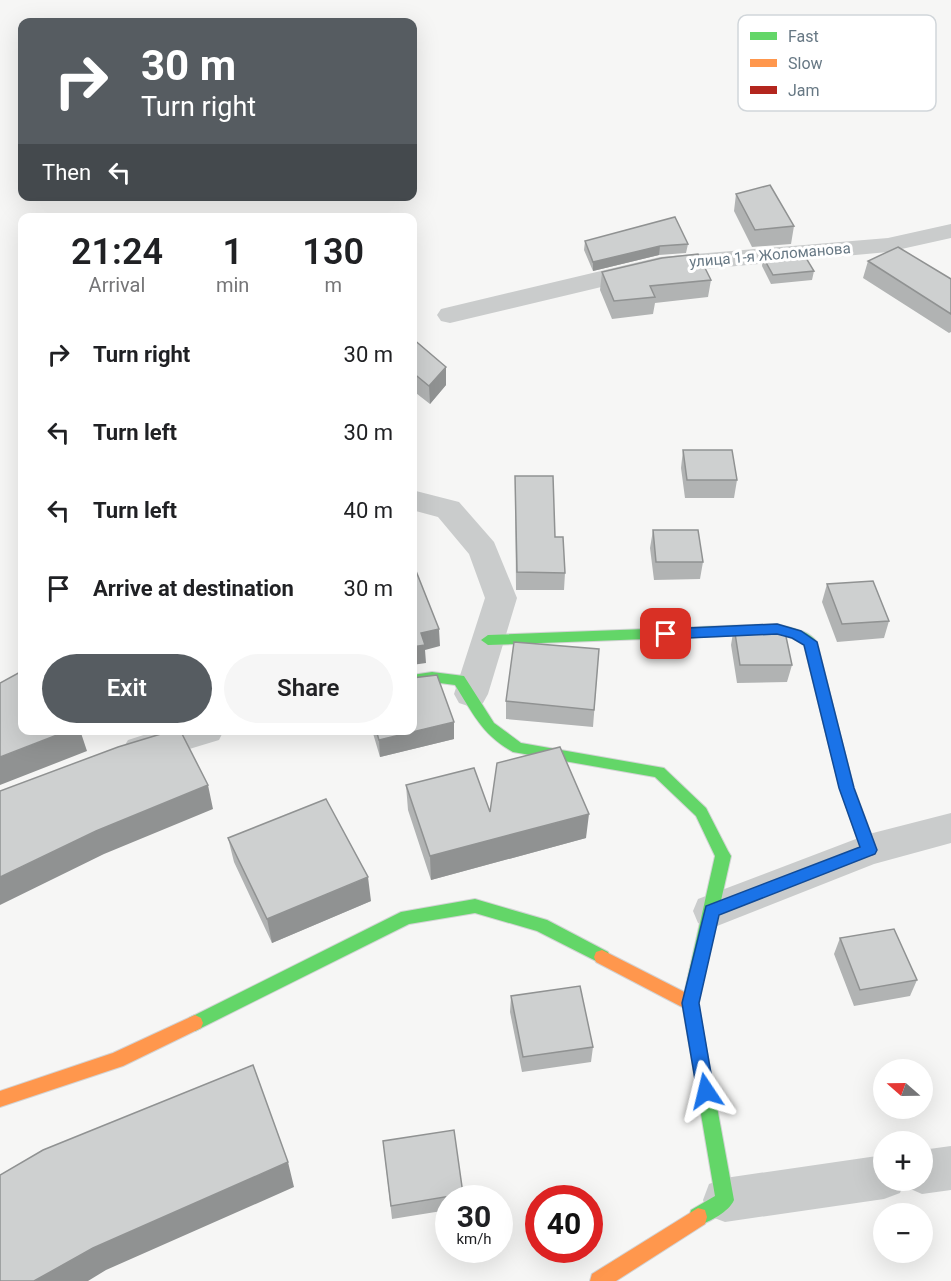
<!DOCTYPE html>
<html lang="en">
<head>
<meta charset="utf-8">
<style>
  body { margin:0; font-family:Roboto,sans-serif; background:#f6f6f6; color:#202124; height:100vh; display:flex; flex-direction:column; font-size:22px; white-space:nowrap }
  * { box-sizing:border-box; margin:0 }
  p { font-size:20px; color:#757577 }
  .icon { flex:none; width:33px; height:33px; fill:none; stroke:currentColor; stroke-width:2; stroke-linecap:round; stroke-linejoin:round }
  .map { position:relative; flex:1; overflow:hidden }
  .panel { position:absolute; left:18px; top:213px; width:399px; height:522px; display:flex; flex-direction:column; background:#fff; border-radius:12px; box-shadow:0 6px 24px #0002 }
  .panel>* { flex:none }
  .guide { position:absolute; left:18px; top:18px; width:399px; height:183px; border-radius:12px; box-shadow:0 6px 24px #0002; background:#565c61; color:#fff; overflow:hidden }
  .needle { width:39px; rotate:290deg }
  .controls { position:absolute; left:873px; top:1059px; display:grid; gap:12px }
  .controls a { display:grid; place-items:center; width:60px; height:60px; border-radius:50%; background:#fff; box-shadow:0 6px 24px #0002; font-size:30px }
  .speed { position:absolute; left:435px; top:1185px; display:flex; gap:12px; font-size:30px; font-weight:700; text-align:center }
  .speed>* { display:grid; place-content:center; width:78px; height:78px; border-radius:50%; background:#fff; box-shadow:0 6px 24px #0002; line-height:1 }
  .speed small { font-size:15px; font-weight:400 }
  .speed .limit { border:9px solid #d22; background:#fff; color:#111 }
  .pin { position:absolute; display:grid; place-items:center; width:51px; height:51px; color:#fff; margin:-26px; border-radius:12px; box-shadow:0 3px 9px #0006 }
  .me { position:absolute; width:66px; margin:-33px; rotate:350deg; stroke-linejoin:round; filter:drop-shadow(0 0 4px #0008) }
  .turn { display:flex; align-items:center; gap:21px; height:126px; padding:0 24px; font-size:27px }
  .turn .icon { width:78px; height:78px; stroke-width:2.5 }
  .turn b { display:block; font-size:42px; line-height:51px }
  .then { display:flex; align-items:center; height:57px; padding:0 24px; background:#0003; gap:12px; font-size:22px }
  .eta { display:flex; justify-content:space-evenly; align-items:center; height:102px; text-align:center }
  .eta b { font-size:36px; font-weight:600; line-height:42px }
  .cta { display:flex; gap:12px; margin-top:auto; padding:12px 24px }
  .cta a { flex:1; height:69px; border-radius:36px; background:#565c61; color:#fff; font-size:24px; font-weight:600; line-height:69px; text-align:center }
  .cta a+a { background:#f6f6f6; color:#202124 }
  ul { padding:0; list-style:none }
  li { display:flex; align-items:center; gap:18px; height:78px; padding:0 24px }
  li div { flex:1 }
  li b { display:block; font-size:22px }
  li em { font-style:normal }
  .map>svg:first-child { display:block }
</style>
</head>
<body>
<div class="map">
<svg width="951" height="1281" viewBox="0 0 951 1281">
  <rect width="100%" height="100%" fill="#f6f6f5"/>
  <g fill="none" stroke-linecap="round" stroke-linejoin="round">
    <!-- fast casing -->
    <g stroke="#d2d3d4" stroke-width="2">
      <path id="fast" d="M 777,624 C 791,628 808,630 817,642 L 842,742 L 840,746 L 830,746 L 828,742 L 804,645 L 792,638 L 777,634 L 488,645 L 481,640 L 488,635 Z
        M 432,672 L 464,676 L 494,723 L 521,743 L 664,768 L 706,808 L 728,851 L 731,856 L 698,1003 L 734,1200 C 729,1212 710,1221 698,1226 L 691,1224 L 689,1217 L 691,1210 L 715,1196 L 682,1003 L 715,856 L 696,816 L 655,777 L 513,752 C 482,735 473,713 455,685 L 432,682 L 412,685 L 412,675 Z
        M 475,899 L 547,920 L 608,952 L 610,957 L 608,962 L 602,964 L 537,931 L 475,913 L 409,924 L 195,1031 L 189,1028 L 187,1023 L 189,1018 L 401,912 Z"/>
    </g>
    <!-- slow casing -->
    <g stroke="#d2d3d4" stroke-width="2">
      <path id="slow" d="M 602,950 L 696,998 L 698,1003 L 696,1008 L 690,1011 L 684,1008 L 596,962 L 594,957 L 596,952 Z
        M 195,1015 L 201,1018 L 203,1023 L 201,1028 L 123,1066 L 0,1107 L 0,1091 L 113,1053 Z
        M 698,1208 L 705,1210 L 707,1217 L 705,1224 L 616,1281 L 590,1281 L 592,1274 Z"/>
    </g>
    <!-- jam casing -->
    <g stroke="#d2d3d4" stroke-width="2">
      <path id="jam" d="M 835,736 L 840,738 L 842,742 L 854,788 L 877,850 L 874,855 L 869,856 L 864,855 L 861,850 L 840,788 L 828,742 L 830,738 Z"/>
    </g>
    <!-- street -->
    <path fill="#cacccc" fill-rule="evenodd" d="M 951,224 L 951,238 L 888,252 L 660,273 L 450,323 L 441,321 L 437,315 L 441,309 L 660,257 L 888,238 Z
      M 412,490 L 459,502 L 494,542 L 517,598 L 488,694 L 483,703 L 471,707 L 459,703 L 454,694 L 485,598 L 469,554 L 438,517 L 412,510 Z
      M 159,730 L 224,730 L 219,740 L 140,764 L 128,760 L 122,750 L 128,740 Z
      M 951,813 L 951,843 L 874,864 L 712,928 L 698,923 L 693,911 L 698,899 L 869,834 Z
      M 951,1146 L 951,1190 L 922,1194 L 906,1187 L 904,1182 L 900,1193 L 884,1199 L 725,1222 L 709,1216 L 703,1200 L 709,1184 L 725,1178 L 884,1155 L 884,1180 L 922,1180 L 922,1150 Z"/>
    <!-- fast -->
    <use href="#fast" fill="#63d668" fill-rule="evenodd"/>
    <!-- slow -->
    <use href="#slow" fill="#ff974d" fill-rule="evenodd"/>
    <!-- jam -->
    <use href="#jam" fill="#b3261e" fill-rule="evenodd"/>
  </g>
  <!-- wall -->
  <path fill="#b1b3b3" d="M 736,194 L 794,226 L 791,244 L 752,247 L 734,211 Z
    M 585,241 L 688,244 L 686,253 L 659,255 L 593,271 L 584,250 Z
    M 763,257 L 814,271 L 812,280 L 771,284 L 762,266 Z
    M 868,261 L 951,279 L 951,332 L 949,333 L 863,278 Z
    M 602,272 L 711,280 L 708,297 L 655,303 L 653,314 L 612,319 L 600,290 Z
    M 412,338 L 446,367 L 446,385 L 430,404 L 412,390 Z
    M 683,450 L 737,480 L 734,498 L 685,498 L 681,468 Z
    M 515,476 L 555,537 L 565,573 L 564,590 L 516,590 Z
    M 653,530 L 703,562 L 700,579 L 654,580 L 650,548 Z
    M 827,584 L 889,621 L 884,638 L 837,642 L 822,602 Z
    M 734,627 L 792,665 L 787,682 L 737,683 L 731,645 Z
    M 599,649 L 593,727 L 506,719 L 506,701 Z
    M 454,722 L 454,739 L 380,757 L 372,730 L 412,730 Z
    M 406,785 L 490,812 L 586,838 L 431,880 L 408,810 Z
    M 228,838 L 371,901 L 272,943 L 234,862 Z
    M 840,938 L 917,980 L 910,996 L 854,1006 L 834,954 Z
    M 511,996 L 593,1047 L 591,1062 L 522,1072 L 510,1012 Z
    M 383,1141 L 463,1194 L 464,1198 L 448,1198 L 448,1210 L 392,1219 Z"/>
  <!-- shaded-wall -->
  <path fill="#909292" d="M 660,246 L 659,255 L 593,271 L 593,262 Z
    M 446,367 L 446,385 L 430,404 L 429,386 Z
    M 439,629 L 440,646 L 425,650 L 426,663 L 412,665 L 412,647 L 421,633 Z
    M 454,722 L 454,739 L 380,757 L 379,740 Z
    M 70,730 L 80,730 L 87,751 L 0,785 L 0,757 Z
    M 208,785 L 213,809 L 104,854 L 0,905 L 0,877 L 96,831 Z
    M 589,814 L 586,838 L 431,880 L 430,856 Z
    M 368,877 L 371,901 L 272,943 L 267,919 Z
    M 288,1162 L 294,1187 L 106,1270 L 88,1281 L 34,1281 L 93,1248 Z"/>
  <!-- building -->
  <path fill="#ced0d0" stroke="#909292" stroke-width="1.5" d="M 770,185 L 794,226 L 755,230 L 736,194 Z
    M 675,217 L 688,244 L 660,246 L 593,262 L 585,241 Z
    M 898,247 L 951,279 L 951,314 L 868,261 Z
    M 803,253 L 814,271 L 773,275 L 763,257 Z
    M 698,254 L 711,280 L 650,286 L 655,297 L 614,301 L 602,272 L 662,258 Z
    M 412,338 L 446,367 L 429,386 L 412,372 Z
    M 683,450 L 732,450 L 737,480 L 687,480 Z
    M 515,476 L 553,476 L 555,537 L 563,537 L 565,573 L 517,572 Z
    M 653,530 L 698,530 L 703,562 L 656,562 Z
    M 412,571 L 416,571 L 439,629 L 421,633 L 425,645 L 412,647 Z
    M 873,581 L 889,621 L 842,624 L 827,584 Z
    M 734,627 L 784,627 L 792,665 L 740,665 Z
    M 514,642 L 599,649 L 594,710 L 506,701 Z
    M 22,671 L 22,730 L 70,730 L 0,757 L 0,683 Z
    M 437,675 L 454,722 L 379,740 L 376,730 L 412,730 L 412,678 Z
    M 174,730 L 180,730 L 208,785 L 96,831 L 0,877 L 0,791 L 118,747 Z
    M 560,747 L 589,814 L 430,856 L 406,785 L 474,768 L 490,812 L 497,763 Z
    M 326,799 L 368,877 L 267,919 L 228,838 Z
    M 894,929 L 917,980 L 860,990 L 840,938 Z
    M 580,986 L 593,1047 L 523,1057 L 511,996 Z
    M 253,1065 L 288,1162 L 93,1248 L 34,1281 L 0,1281 L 0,1175 L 43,1150 Z
    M 454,1130 L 463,1194 L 391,1206 L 383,1141 Z"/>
  <!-- route -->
  <path fill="#1a73e8" stroke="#114b97" stroke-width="1.5" d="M 777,624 L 801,631 L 817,642 L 854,788 L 877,850 L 875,854 L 719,915 L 699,1003 L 714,1091 L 712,1097 L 706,1099 L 699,1097 L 697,1091 L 682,1003 L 706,906 L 860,847 L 839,788 L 804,645 L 792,638 L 777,634 L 666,639 L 659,634 L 666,629 Z"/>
  <g text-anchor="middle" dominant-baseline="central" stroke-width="6" stroke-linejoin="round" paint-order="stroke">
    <!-- far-street labels -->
    <g font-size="15" fill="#677884" stroke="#fff">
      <text transform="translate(770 255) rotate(-5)">улица 1-я Жоломанова</text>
    </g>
  </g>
  <!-- legend -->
  <rect x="738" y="15" width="198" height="96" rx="9" fill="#fff" stroke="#d1d6da" stroke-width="1.5"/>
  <rect x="750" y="32" width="27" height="8" fill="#63d668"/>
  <rect x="750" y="59" width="27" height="8" fill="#ff974d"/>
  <rect x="750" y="86" width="27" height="8" fill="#b3261e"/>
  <g font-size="16" fill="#677884">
    <text x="788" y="42">Fast</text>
    <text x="788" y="69">Slow</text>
    <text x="788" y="96">Jam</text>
  </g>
</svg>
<div class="controls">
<a><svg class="needle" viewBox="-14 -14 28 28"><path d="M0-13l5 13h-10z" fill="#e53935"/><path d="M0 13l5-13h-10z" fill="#757577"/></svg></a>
<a>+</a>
<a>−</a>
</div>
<div class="speed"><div>30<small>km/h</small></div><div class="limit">40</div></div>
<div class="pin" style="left:666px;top:634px;background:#d93025"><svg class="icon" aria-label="arrive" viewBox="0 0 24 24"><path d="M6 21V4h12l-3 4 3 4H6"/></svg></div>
<svg class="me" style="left:706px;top:1091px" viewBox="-20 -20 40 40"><path d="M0-17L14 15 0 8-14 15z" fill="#1a73e8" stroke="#fff" stroke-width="4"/></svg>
<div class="guide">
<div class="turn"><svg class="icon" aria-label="right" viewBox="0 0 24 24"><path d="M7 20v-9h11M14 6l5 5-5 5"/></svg><div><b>30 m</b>Turn right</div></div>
<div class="then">Then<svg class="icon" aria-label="left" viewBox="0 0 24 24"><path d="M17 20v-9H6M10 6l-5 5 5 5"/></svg></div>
</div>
<section class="panel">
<div class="eta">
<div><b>21:24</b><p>Arrival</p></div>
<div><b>1</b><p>min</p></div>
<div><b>130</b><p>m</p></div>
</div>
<ul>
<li><svg class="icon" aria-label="right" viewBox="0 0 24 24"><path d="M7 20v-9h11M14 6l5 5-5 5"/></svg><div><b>Turn right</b></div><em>30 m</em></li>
<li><svg class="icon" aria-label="left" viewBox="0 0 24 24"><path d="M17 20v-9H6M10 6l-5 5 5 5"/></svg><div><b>Turn left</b></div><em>30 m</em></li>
<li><svg class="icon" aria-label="left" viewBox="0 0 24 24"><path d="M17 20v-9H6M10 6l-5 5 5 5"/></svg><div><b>Turn left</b></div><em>40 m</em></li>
<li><svg class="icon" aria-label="arrive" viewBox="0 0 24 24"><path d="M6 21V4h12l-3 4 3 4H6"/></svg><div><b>Arrive at destination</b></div><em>30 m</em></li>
</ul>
<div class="cta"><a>Exit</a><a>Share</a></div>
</section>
</div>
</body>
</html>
